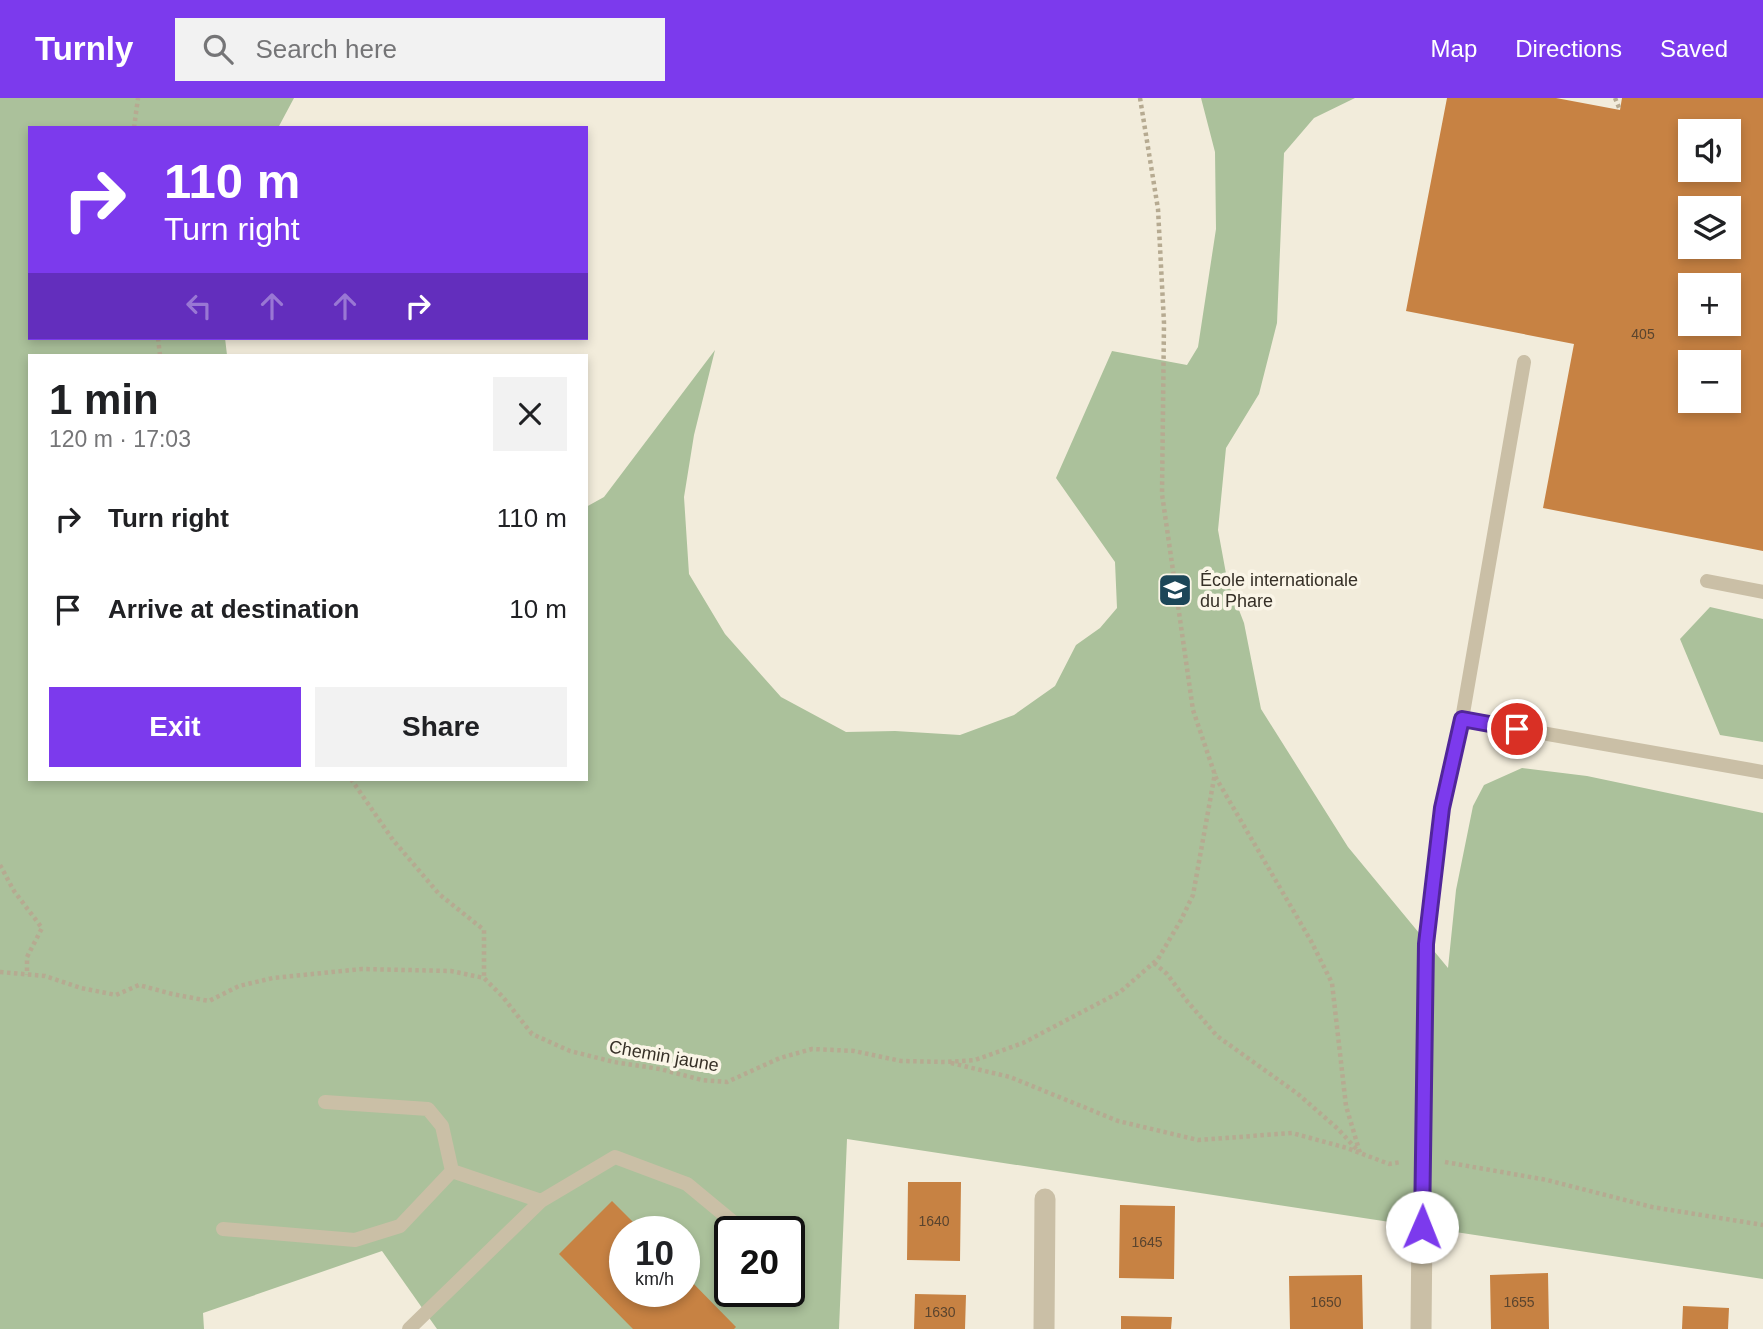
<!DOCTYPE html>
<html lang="en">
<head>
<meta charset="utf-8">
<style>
  body { margin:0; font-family:Arial,sans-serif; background:#f2f2f2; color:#202124; height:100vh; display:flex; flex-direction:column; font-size:26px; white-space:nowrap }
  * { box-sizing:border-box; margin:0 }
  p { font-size:23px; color:#757577 }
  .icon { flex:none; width:38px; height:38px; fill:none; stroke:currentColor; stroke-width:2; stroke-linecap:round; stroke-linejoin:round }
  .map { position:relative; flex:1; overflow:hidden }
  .details { position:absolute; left:28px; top:256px; width:560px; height:427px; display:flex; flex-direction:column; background:#fff; border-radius:0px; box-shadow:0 4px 10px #0003 }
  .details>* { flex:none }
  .banner { position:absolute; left:28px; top:28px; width:560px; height:214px; border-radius:0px; box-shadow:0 4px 10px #0003; background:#7c3aed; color:#fff; overflow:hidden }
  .tools { position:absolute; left:1678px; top:21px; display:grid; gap:14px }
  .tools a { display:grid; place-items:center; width:63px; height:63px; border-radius:0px; background:#fff; box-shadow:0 4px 10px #0003; font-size:35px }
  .speed { position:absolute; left:609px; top:1118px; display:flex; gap:14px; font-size:35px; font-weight:700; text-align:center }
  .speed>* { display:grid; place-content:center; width:91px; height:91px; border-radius:50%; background:#fff; box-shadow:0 4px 10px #0003; line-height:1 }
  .speed small { font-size:18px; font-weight:400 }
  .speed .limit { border:4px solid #111; border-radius:10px; background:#fff; color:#111 }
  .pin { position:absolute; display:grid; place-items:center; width:60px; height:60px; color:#fff; margin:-30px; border:4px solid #fff; border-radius:50%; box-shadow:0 2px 7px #0007 }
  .me { position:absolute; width:77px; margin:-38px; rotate:1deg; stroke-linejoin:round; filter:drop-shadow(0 0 5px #0008) }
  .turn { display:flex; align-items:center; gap:24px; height:147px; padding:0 21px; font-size:32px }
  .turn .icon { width:91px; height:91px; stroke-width:2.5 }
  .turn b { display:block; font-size:49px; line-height:60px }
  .lanes { display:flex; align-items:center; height:66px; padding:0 21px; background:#0003; justify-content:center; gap:35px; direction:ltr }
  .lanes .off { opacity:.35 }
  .round { display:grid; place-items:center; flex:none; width:74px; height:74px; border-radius:0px; background:#f2f2f2 }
  .summary { display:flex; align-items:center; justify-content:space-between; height:119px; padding:0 21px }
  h1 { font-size:42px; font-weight:600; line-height:52px }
  .cta { display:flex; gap:14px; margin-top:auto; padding:14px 21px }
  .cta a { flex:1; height:80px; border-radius:0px; background:#7c3aed; color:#fff; font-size:28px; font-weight:600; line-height:80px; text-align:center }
  .cta a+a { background:#f2f2f2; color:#202124 }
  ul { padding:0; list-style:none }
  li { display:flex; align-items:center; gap:21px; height:91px; padding:0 21px }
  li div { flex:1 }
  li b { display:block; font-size:26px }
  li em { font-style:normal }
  header { display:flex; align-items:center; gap:42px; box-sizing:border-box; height:98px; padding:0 35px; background:#7c3aed; color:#fff }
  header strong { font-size:33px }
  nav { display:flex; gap:38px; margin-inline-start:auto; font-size:24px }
  .search { width:490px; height:63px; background:#f2f2f2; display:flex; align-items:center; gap:18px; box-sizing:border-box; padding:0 24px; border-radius:0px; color:#757577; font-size:26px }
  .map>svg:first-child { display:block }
</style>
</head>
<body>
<header>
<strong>Turnly</strong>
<div class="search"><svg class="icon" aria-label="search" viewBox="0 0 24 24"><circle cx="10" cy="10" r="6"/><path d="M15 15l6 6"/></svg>Search here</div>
<nav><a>Map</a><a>Directions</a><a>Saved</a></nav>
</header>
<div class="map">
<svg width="1763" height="1231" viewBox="0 0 1763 1231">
  <rect width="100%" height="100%" fill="#f2ecdb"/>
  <!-- green -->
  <path fill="#abc19b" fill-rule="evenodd" d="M 0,0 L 294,0 L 278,30 L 30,30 L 30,240 L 225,240 L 227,257 L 30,257 L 30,681 L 586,681 L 586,409 L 604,399 L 715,252 L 694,337 L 684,399 L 689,476 L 725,536 L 781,599 L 846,634 L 895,633 L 960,637 L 1014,617 L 1055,588 L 1076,547 L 1100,530 L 1117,510 L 1115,464 L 1056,380 L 1112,253 L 1187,267 L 1198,249 L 1216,131 L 1215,54 L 1201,0 L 1355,0 L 1314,20 L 1284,55 L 1277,225 L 1259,296 L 1226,350 L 1218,432 L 1227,481 L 1244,525 L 1261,611 L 1348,749 L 1448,870 L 1456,792 L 1473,708 L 1484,687 L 1522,670 L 1587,678 L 1763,715 L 1763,1181 L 847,1041 L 839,1231 L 437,1231 L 382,1153 L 203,1215 L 204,1231 L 0,1231 ZM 625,1134 L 684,1134 L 684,1194 L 625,1194 ZM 730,1134 L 789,1134 L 789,1194 L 730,1194 Z
    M 1710,509 L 1763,521 L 1763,644 L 1720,637 L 1680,541 Z"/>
  <!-- building -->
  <path fill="#c78243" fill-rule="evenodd" d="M 1447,0 L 1556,0 L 1620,12 L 1622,0 L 1763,0 L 1763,453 L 1543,410 L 1574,246 L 1406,213 ZM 1690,33 L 1729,33 L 1729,72 L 1690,72 ZM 1690,110 L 1729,110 L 1729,149 L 1690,149 ZM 1690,187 L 1729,187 L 1729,226 L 1690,226 ZM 1690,264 L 1729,264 L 1729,303 L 1690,303 Z
    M 908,1084 L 961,1084 L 960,1163 L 907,1162 Z
    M 612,1103 L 643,1134 L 625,1134 L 625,1194 L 684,1194 L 684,1176 L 736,1229 L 734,1231 L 633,1231 L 559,1156 Z
    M 1120,1107 L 1175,1108 L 1174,1181 L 1119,1180 Z
    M 1548,1175 L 1549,1231 L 1491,1231 L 1490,1177 Z
    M 1362,1177 L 1363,1231 L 1290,1231 L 1289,1178 Z
    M 915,1196 L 966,1197 L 965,1231 L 914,1231 Z
    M 1683,1208 L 1729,1210 L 1728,1231 L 1682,1231 Z
    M 1121,1218 L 1172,1219 L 1171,1231 L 1121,1231 Z"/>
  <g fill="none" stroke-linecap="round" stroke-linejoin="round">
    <!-- path -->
    <path stroke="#b6aa91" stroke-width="4.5" stroke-dasharray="3.5 3.5" stroke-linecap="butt" d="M 1140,0 L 1158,111 L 1164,225 L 1162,396 L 1193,612 L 1216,680 L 1311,843 L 1332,885 L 1346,1008 L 1360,1055
      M 1615,0 L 1620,12
      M 134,30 L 138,0
      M 158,240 L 160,257
      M 351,681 L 393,742 L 439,796 L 484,832 L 484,880
      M 0,767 L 14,793 L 42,830 L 27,859 L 27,877
      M 1154,865 L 1167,876 L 1187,903 L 1217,938 L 1298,996 L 1338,1031 L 1359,1054
      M 0,874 L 45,878 L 81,890 L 116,897 L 139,887 L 172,896 L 209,903 L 239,888 L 273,880 L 362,871 L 451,873 L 484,880 L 502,898 L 532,936 L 570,953 L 614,964 L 660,971 L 702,982 L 727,984 L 780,960 L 812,951 L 854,953 L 901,963 L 946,964 L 975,962 L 1023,945 L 1120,894 L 1158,861 L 1181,822 L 1193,797 L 1215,675
      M 951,965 L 1010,979 L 1118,1023 L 1198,1042 L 1292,1035 L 1347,1050 L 1389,1066 L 1401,1064
      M 1445,1064 L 1547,1082 L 1652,1109 L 1763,1127"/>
    <!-- lane -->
    <path stroke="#cabfa6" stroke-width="14" d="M 1707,483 L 1763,494
      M 1462,621 L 1763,674
      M 325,1004 L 428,1011 L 442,1028 L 452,1073
      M 1422,1129 L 1426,846 L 1442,710 L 1462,621 L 1524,264
      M 223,1131 L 355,1142 L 400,1128 L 452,1073 L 541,1103
      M 409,1231 L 541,1103 L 615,1059 L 687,1086 L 745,1134"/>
    <!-- street -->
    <path stroke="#cabfa6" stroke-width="21" d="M 1044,1231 L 1045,1101
      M 1421,1231 L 1422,1129"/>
  </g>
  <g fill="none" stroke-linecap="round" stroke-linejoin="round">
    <!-- route casing -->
    <g stroke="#51269a" stroke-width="18">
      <path id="route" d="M 1422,1129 L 1426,846 L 1442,710 L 1462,621 L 1517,631"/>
    </g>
    <!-- route -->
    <use href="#route" stroke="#7c3aed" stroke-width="12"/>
  </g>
  <!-- icons -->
  <defs>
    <g id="school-square" transform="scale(1.75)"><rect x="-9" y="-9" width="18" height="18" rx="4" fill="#1c4658" stroke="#faf5e7"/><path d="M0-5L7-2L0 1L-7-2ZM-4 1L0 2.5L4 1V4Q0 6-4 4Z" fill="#fff"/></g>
  </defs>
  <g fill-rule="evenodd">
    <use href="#school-square" x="1175" y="492"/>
  </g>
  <g text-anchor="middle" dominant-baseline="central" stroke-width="7" stroke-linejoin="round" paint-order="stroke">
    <!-- number labels -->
    <g font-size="14" fill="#5a442e">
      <text x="1643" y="236">405</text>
      <text x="934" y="1123">1640</text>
      <text x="1147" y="1144">1645</text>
      <text x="1326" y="1204">1650</text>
      <text x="1519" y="1204">1655</text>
      <text x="940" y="1214">1630</text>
    </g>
    <!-- poi labels -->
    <g font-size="18" fill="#363027" stroke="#faf5e7" text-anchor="start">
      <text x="1200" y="482">École internationale<tspan x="1200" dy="21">du Phare</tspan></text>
    </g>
    <!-- street labels -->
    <g font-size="18" fill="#363027" stroke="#faf5e7">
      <text transform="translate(664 958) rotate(10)">Chemin jaune</text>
    </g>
  </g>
</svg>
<div class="tools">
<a><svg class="icon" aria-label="sound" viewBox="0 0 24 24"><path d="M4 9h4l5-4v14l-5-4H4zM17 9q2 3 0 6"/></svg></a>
<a><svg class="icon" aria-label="layers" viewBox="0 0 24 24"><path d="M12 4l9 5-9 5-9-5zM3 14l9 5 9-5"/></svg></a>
<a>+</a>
<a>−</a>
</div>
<div class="speed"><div>10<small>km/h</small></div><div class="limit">20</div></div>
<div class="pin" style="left:1517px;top:631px;background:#d93025"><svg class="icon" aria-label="arrive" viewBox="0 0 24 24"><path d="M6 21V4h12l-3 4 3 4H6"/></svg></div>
<svg class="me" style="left:1422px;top:1129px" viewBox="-20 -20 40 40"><circle r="19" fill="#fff"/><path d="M0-13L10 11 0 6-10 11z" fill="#7c3aed"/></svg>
<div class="banner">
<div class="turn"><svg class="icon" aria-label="right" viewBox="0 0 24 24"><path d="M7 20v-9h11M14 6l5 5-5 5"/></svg><div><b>110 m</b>Turn right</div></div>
<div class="lanes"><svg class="icon off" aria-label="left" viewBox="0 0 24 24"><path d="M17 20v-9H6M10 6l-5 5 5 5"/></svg><svg class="icon off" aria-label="ahead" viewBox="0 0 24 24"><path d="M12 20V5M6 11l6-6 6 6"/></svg><svg class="icon off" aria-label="ahead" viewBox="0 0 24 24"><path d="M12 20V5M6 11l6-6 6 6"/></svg><svg class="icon" aria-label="right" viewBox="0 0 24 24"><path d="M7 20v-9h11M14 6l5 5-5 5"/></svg></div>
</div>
<section class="details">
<div class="summary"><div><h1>1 min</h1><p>120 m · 17:03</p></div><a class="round"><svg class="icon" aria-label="close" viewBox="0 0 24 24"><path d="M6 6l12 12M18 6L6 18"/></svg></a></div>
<ul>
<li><svg class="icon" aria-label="right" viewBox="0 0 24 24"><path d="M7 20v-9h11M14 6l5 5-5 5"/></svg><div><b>Turn right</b></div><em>110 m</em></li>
<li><svg class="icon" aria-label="arrive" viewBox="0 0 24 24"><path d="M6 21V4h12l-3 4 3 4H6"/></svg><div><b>Arrive at destination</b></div><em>10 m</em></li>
</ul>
<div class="cta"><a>Exit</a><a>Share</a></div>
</section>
</div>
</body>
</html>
